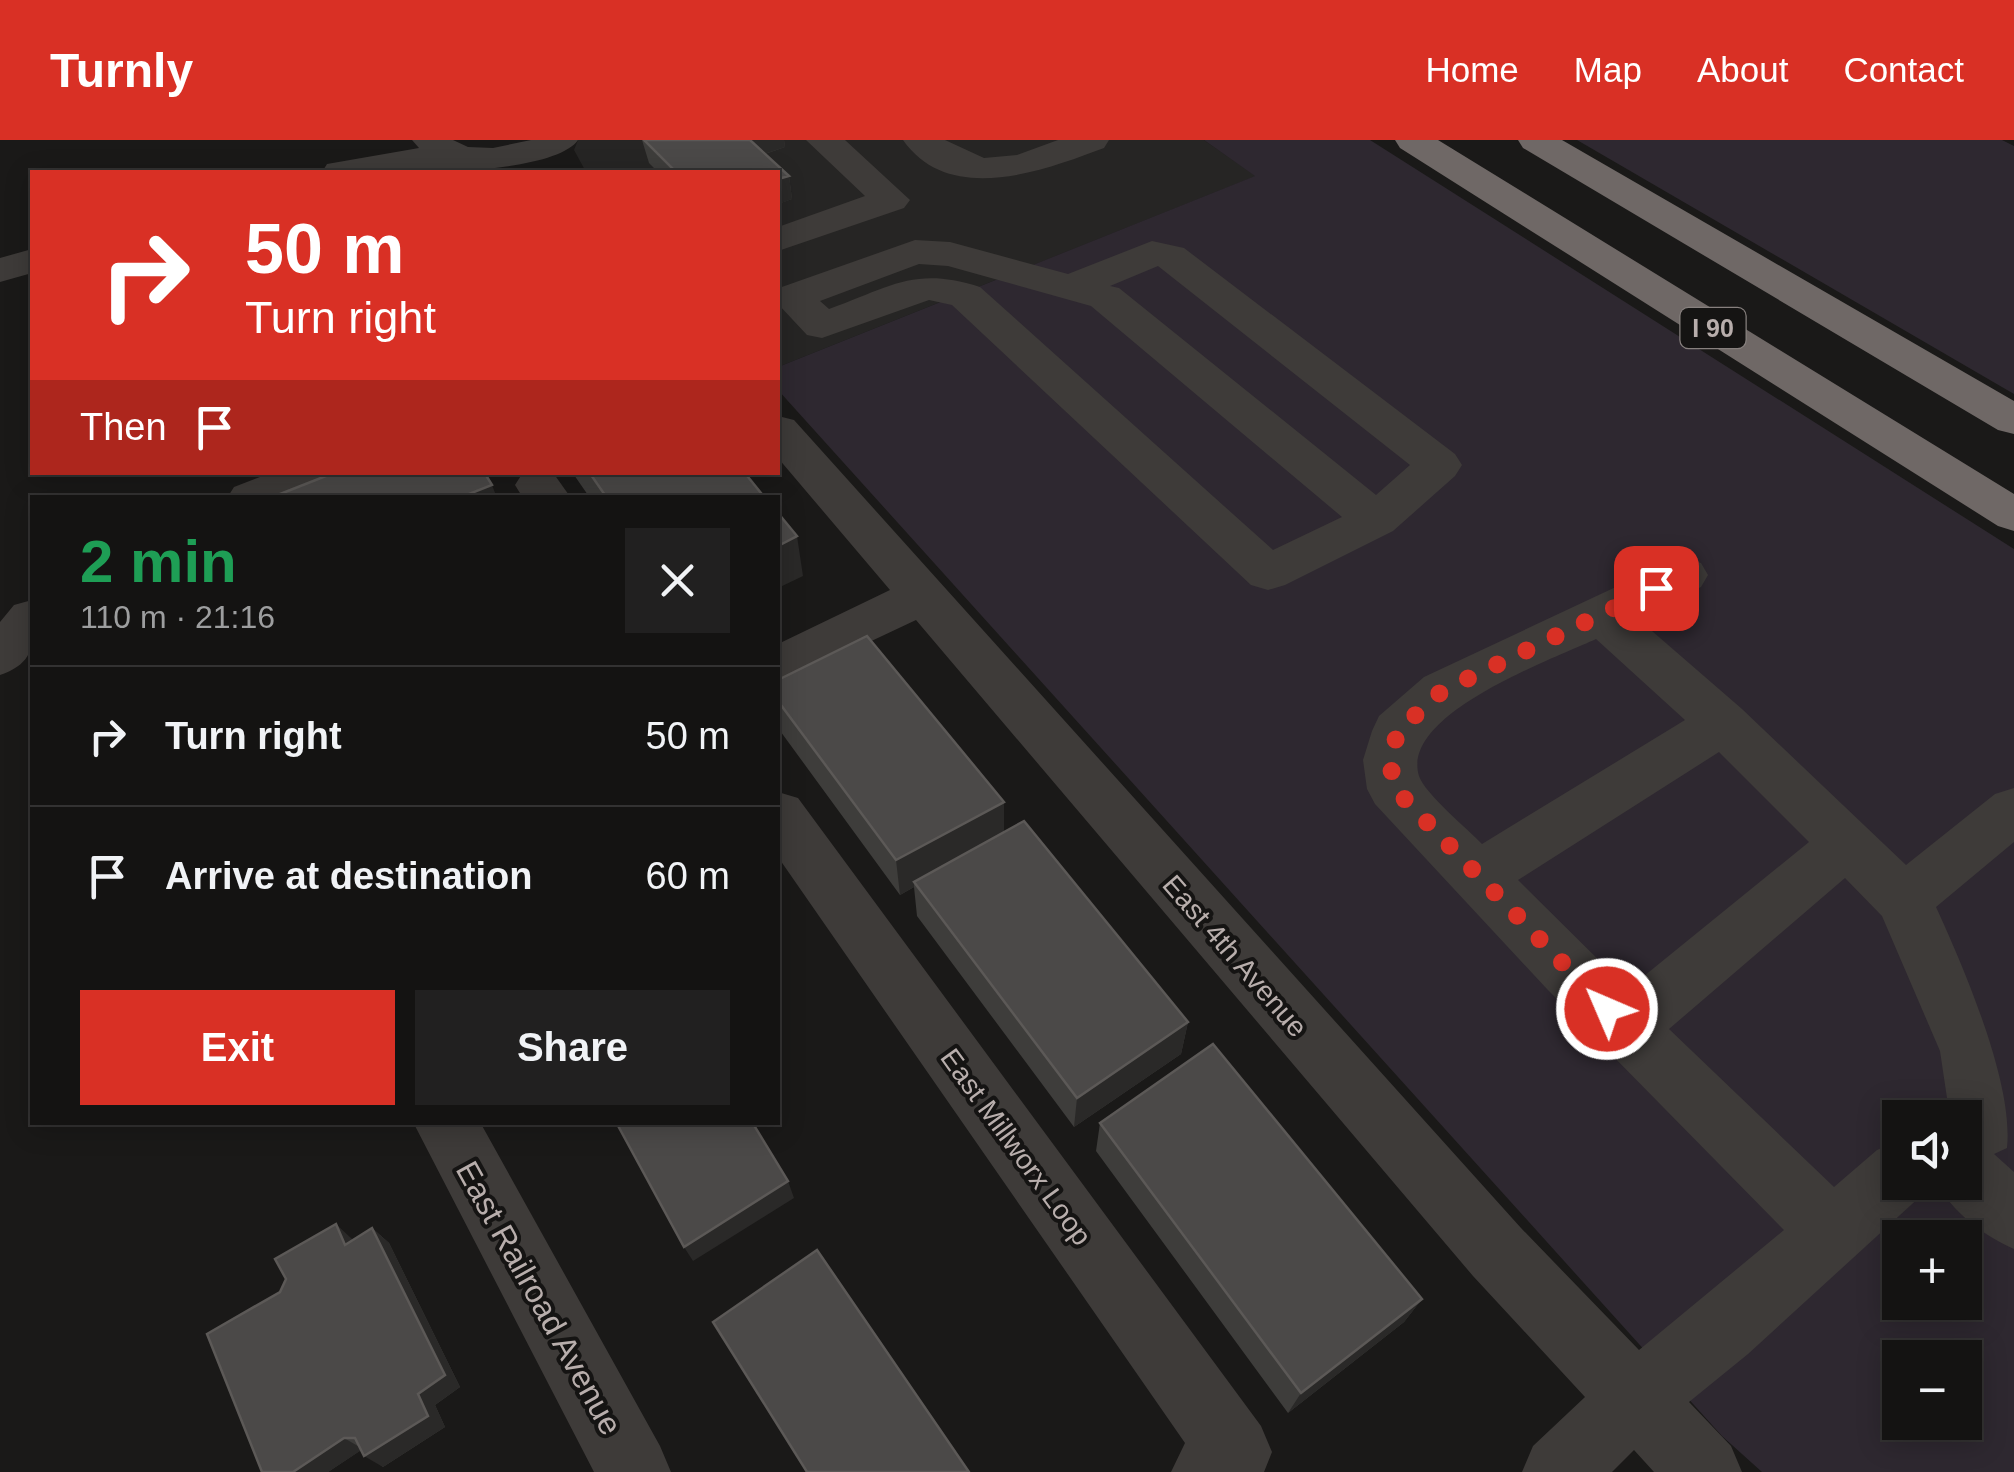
<!DOCTYPE html>
<html lang="en">
<head>
<meta charset="utf-8">
<style>
  body { margin:0; font-family:Helvetica,sans-serif; background:#212020; color:#f1f3f6; height:100vh; display:flex; flex-direction:column; font-size:38px; white-space:nowrap }
  * { box-sizing:border-box; margin:0 }
  p { font-size:32px; color:#9d9e9f }
  .icon { flex:none; width:55px; height:55px; fill:none; stroke:currentColor; stroke-width:2; stroke-linecap:round; stroke-linejoin:round }
  .map { position:relative; flex:1; overflow:hidden }
  .drawer { position:absolute; left:30px; top:355px; width:750px; height:630px; display:flex; flex-direction:column; background:#141312; border-radius:0px; box-shadow:0 5px 25px #0003,0 0 0 2px #333232 }
  .drawer>* { flex:none }
  .banner { position:absolute; left:30px; top:30px; width:750px; height:305px; border-radius:0px; box-shadow:0 5px 25px #0003,0 0 0 2px #333232; background:#d93025; color:#fff; overflow:hidden }
  .controls { position:absolute; left:1882px; top:960px; display:grid; gap:20px }
  .controls a { display:grid; place-items:center; width:100px; height:100px; border-radius:0px; background:#141312; box-shadow:0 5px 25px #0003,0 0 0 2px #333232; font-size:50px }
  .pin { position:absolute; display:grid; place-items:center; width:85px; height:85px; color:#fff; margin:-42px; border-radius:20px; box-shadow:0 5px 15px #0006 }
  .me { position:absolute; width:110px; margin:-55px; rotate:315deg; stroke-linejoin:round; filter:drop-shadow(0 0 8px #0008) }
  .turn { display:flex; align-items:center; gap:35px; height:210px; padding:0 50px; font-size:45px }
  .turn .icon { width:130px; height:130px; stroke-width:2.5 }
  .turn b { display:block; font-size:70px; line-height:85px }
  .then { display:flex; align-items:center; height:95px; padding:0 50px; background:#0003; gap:20px; font-size:38px }
  .round { display:grid; place-items:center; flex:none; width:105px; height:105px; border-radius:0px; background:#212020 }
  .headline { display:flex; align-items:center; justify-content:space-between; height:170px; padding:0 50px }
  h1 { font-size:60px; font-weight:800; line-height:75px; color:#1e9e55 }
  .action { display:flex; gap:20px; margin-top:auto; padding:20px 50px }
  .action a { flex:1; height:115px; border-radius:0px; background:#d93025; color:#fff; font-size:40px; font-weight:800; line-height:115px; text-align:center }
  .action a+a { background:#212020; color:#f1f3f6 }
  ul { padding:0; list-style:none }
  li { display:flex; align-items:center; gap:30px; height:140px; padding:0 50px; border-top:2px solid #333232 }
  li div { flex:1 }
  li b { display:block; font-size:38px }
  li em { font-style:normal }
  header { display:flex; align-items:center; gap:60px; box-sizing:border-box; height:140px; padding:0 50px; background:#d93025; color:#fff }
  header strong { font-size:48px }
  nav { display:flex; gap:55px; margin-inline-start:auto; font-size:35px }
  .map>svg:first-child { display:block }
</style>
</head>
<body>
<header>
<strong>Turnly</strong>
<nav><a>Home</a><a>Map</a><a>About</a><a>Contact</a></nav>
</header>
<div class="map">
<svg width="2014" height="1332" viewBox="0 0 2014 1332">
  <rect width="100%" height="100%" fill="#1a1918"/>
  <!-- built -->
  <path fill="#262524" d="M 578,0 L 1204,0 L 1256,36 L 778,227 L 778,32 L 586,32 L 574,10 Z"/>
  <!-- green -->
  <path fill="#2e2830" fill-rule="evenodd" d="M 1204,0 L 1370,0 L 2014,409 L 2014,1332 L 1762,1332 L 1722,1296 L 778,250 L 778,227 L 1255,36 ZM 1900,978 L 1965,978 L 1965,1042 L 1900,1042 ZM 1900,1098 L 1965,1098 L 1965,1162 L 1900,1162 ZM 1900,1218 L 1965,1218 L 1965,1282 L 1900,1282 Z
    M 1577,0 L 2002,0 L 2014,6 L 2014,254 Z"/>
  <g fill="none" stroke-linecap="round" stroke-linejoin="round">
    <!-- minor -->
    <path fill="#3e3b39" fill-rule="evenodd" d="M 412,0 L 453,0 L 468,7 L 493,8 L 531,0 L 578,0 C 552,38 369,35 322,32 L 327,24 L 419,8 Z
      M 806,0 L 845,0 L 910,60 L 904,68 L 778,111 L 778,87 L 865,56 Z
      M 903,0 L 945,0 L 984,18 L 1017,15 L 1058,0 L 1109,0 L 1104,8 C 1045,30 950,67 903,0 Z
      M 915,100 L 950,102 L 1068,134 L 1152,101 L 1184,108 L 1455,314 L 1462,325 L 1455,336 L 1393,391 L 1285,445 L 1268,450 L 1251,445 L 952,165 L 929,160 L 822,198 L 807,195 L 778,164 L 779,148 ZM 919,124 L 948,126 L 1091,166 L 1342,377 L 1273,410 L 980,147 C 914,126 891,147 829,169 L 820,161 ZM 1158,126 L 1410,325 L 1376,355 L 1119,148 L 1110,146 Z
      M 32,109 L 32,133 L 0,142 L 0,118 Z
      M 778,276 L 794,280 L 1521,1088 L 1639,1210 L 1784,1090 L 1547,849 L 1375,664 L 1367,649 L 1363,620 L 1372,591 L 1379,576 L 1424,537 L 1667,423 L 1684,418 L 1701,423 L 1708,435 L 1701,447 L 1637,478 L 1742,569 L 1906,725 L 1995,654 L 2014,648 L 2014,702 L 1936,767 C 1964,828 2014,944 2007,1008 L 1994,1014 L 2014,1032 L 2014,1109 C 1986,1097 1950,1071 1937,1042 L 1965,1042 L 1965,978 L 1950,978 L 1940,911 L 1882,776 L 1845,738 L 1669,889 L 1834,1047 L 1877,1010 L 1900,1000 L 1900,1042 L 1928,1042 L 1923,1054 L 1748,1214 L 1689,1262 L 1731,1306 L 1742,1332 L 1654,1332 L 1634,1310 L 1612,1332 L 1522,1332 L 1533,1306 L 1585,1257 L 1473,1136 L 916,480 L 778,545 L 778,504 L 890,450 L 778,318 ZM 1596,499 L 1685,580 L 1482,704 C 1468,689 1425,654 1419,636 C 1400,574 1551,520 1596,499 ZM 1719,612 L 1809,702 L 1628,849 L 1518,740 Z
      M 273,332 L 341,332 C 320,366 262,358 227,358 L 234,347 Z
      M 548,332 L 554,334 L 571,358 L 523,358 L 515,345 L 522,334 Z
      M 32,460 C 34,495 40,522 0,535 L 0,482 L 14,465 Z
      M 778,652 L 798,658 L 1261,1286 L 1272,1312 L 1264,1332 L 1171,1332 L 1185,1303 L 778,717 Z
      M 413,982 L 480,982 L 660,1306 L 671,1332 L 594,1332 Z"/>
    <!-- highway -->
    <path fill="#6f6866" fill-rule="evenodd" d="M 1395,0 L 1438,0 L 2014,354 L 2014,391 L 1998,386 L 1400,8 Z
      M 1518,0 L 1562,0 L 2014,261 L 2014,294 L 1998,290 L 1523,8 Z"/>
  </g>
  <!-- wall -->
  <path fill="#3e3d3b" d="M 642,0 L 784,0 L 785,7 L 765,14 L 789,36 L 792,59 L 778,64 L 778,32 L 658,32 L 649,23 Z
    M 572,332 L 744,332 L 765,358 L 590,358 Z
    M 778,540 L 1004,692 L 1188,882 L 1181,914 L 1074,987 L 917,776 L 914,747 L 900,755 L 778,588 Z
    M 1100,983 L 1422,1159 L 1404,1182 L 1288,1273 L 1096,1011 Z
    M 372,1088 L 389,1103 L 460,1247 L 435,1265 L 445,1287 L 383,1327 L 361,1310 L 328,1332 L 262,1332 L 353,1100 Z"/>
  <!-- shaded-wall -->
  <path fill="#2a2928" d="M 746,0 L 784,0 L 785,7 L 749,19 Z
    M 789,36 L 792,59 L 778,64 L 778,39 Z
    M 492,345 L 497,358 L 459,358 Z
    M 797,396 L 803,436 L 778,448 L 778,406 Z
    M 1004,662 L 1004,699 L 914,742 L 914,747 L 900,755 L 896,720 Z
    M 1188,882 L 1181,914 L 1074,987 L 1077,958 Z
    M 788,1041 L 794,1058 L 693,1121 L 684,1107 Z
    M 336,1084 L 353,1100 L 345,1105 Z
    M 372,1088 L 389,1103 L 460,1247 L 435,1265 L 445,1287 L 383,1327 L 364,1316 L 418,1254 Z
    M 1422,1159 L 1404,1182 L 1288,1273 L 1301,1253 Z
    M 344,1298 L 363,1309 L 328,1332 L 293,1332 Z"/>
  <!-- building -->
  <path fill="#4b4948" stroke="#5c5957" stroke-width="2.5" d="M 644,0 L 750,0 L 789,36 L 778,39 L 778,32 L 676,32 Z
    M 336,332 L 484,332 L 492,345 L 459,358 L 270,358 Z
    M 589,332 L 744,332 L 765,358 L 607,358 Z
    M 778,373 L 797,396 L 778,406 Z
    M 867,496 L 1004,662 L 896,720 L 778,561 L 778,540 Z
    M 1024,681 L 1188,882 L 1077,958 L 914,742 Z
    M 1213,904 L 1422,1159 L 1301,1253 L 1100,983 Z
    M 616,982 L 752,982 L 788,1041 L 684,1107 Z
    M 336,1084 L 345,1105 L 372,1088 L 445,1235 L 418,1254 L 428,1276 L 364,1316 L 355,1298 L 344,1298 L 293,1332 L 262,1332 L 207,1194 L 280,1152 L 286,1139 L 275,1119 Z
    M 817,1110 L 969,1332 L 807,1332 L 713,1182 Z"/>
  <g fill="none" stroke-linecap="round" stroke-linejoin="round">
    <!-- route -->
    <path stroke="#d93025" stroke-width="18" stroke-dasharray="0 32.4" d="M 1607,869 L 1394,648 L 1390,620 L 1398,591 L 1442,551 L 1656,448"/>
  </g>
  <g text-anchor="middle" dominant-baseline="central" stroke-width="8" stroke-linejoin="round" paint-order="stroke">
    <!-- shield labels -->
    <rect fill="#151413" stroke="#87807e" stroke-width="2.5" x="1680.5" y="168" width="65" height="40" rx="8"/>
    <g font-size="25" font-weight="bold" fill="#b8aeac">
      <text x="1713" y="188">I 90</text>
    </g>
    <!-- street labels -->
    <g font-size="28" fill="#b8aeac" stroke="#151413">
      <text transform="translate(1235 816) rotate(49)">East 4th Avenue</text>
      <text transform="translate(1016 1007) rotate(54)">East Millworx Loop</text>
    </g>
    <!-- near-street labels -->
    <g font-size="32" fill="#b8aeac" stroke="#151413">
      <text transform="translate(539 1158) rotate(61)">East Railroad Avenue</text>
    </g>
  </g>
</svg>
<div class="controls">
<a><svg class="icon" aria-label="sound" viewBox="0 0 24 24"><path d="M4 9h4l5-4v14l-5-4H4zM17 9q2 3 0 6"/></svg></a>
<a>+</a>
<a>−</a>
</div>
<div class="pin" style="left:1656px;top:448px;background:#d93025"><svg class="icon" aria-label="arrive" viewBox="0 0 24 24"><path d="M6 21V4h12l-3 4 3 4H6"/></svg></div>
<svg class="me" style="left:1607px;top:869px" viewBox="-20 -20 40 40"><circle r="17" fill="#d93025" stroke="#fff" stroke-width="3"/><path d="M0-11L8 9 0 5-8 9z" fill="#fff"/></svg>
<div class="banner">
<div class="turn"><svg class="icon" aria-label="right" viewBox="0 0 24 24"><path d="M7 20v-9h11M14 6l5 5-5 5"/></svg><div><b>50 m</b>Turn right</div></div>
<div class="then">Then<svg class="icon" aria-label="arrive" viewBox="0 0 24 24"><path d="M6 21V4h12l-3 4 3 4H6"/></svg></div>
</div>
<section class="drawer">
<div class="headline"><div><h1>2 min</h1><p>110 m · 21:16</p></div><a class="round"><svg class="icon" aria-label="close" viewBox="0 0 24 24"><path d="M6 6l12 12M18 6L6 18"/></svg></a></div>
<ul>
<li><svg class="icon" aria-label="right" viewBox="0 0 24 24"><path d="M7 20v-9h11M14 6l5 5-5 5"/></svg><div><b>Turn right</b></div><em>50 m</em></li>
<li><svg class="icon" aria-label="arrive" viewBox="0 0 24 24"><path d="M6 21V4h12l-3 4 3 4H6"/></svg><div><b>Arrive at destination</b></div><em>60 m</em></li>
</ul>
<div class="action"><a>Exit</a><a>Share</a></div>
</section>
</div>
</body>
</html>
